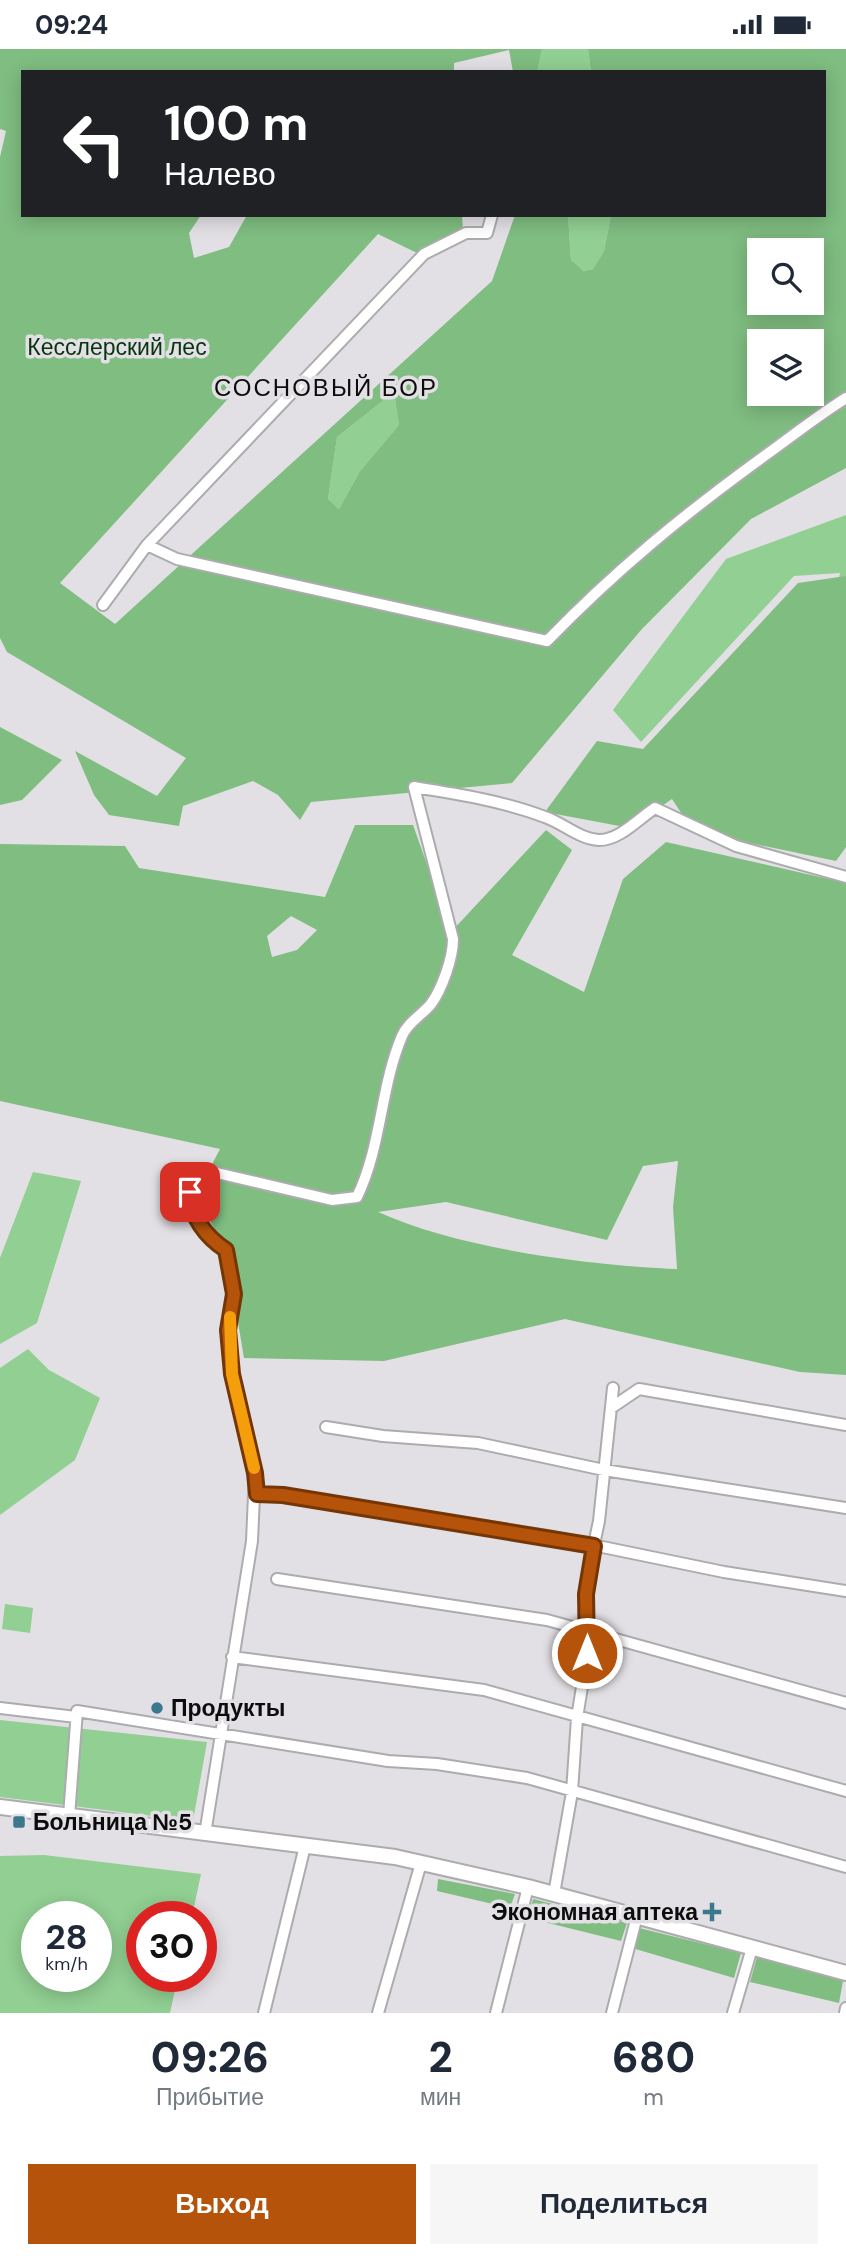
<!DOCTYPE html>
<html lang="ru">
<head>
<meta charset="utf-8">
<style>
  body { margin:0; font-family:"DM Sans",sans-serif; background:#f6f6f7; color:#1f2937; height:100vh; display:flex; flex-direction:column; font-size:26px; white-space:nowrap }
  * { box-sizing:border-box; margin:0 }
  p { font-size:23px; color:#747a83 }
  .icon { flex:none; width:38px; height:38px; fill:none; stroke:currentColor; stroke-width:2; stroke-linecap:round; stroke-linejoin:round }
  .map { position:relative; height:1964px; overflow:hidden }
  .drawer { display:flex; flex-direction:column; background:#fff; flex:1 }
  .drawer>* { flex:none }
  .hud { position:absolute; left:21px; top:21px; width:805px; height:147px; border-radius:0px; box-shadow:0 4px 18px #0003; background:#202124; color:#fff; overflow:hidden }
  .fabs { position:absolute; left:747px; top:189px; display:grid; gap:14px }
  .fabs a { display:grid; place-items:center; width:77px; height:77px; border-radius:0px; background:#fff; box-shadow:0 4px 18px #0003; font-size:35px }
  .speed { position:absolute; left:21px; top:1852px; display:flex; gap:14px; font-size:35px; font-weight:700; text-align:center }
  .speed>* { display:grid; place-content:center; width:91px; height:91px; border-radius:50%; background:#fff; box-shadow:0 4px 18px #0003; line-height:1 }
  .speed small { font-size:18px; font-weight:400 }
  .speed .limit { border:10px solid #d22; background:#fff; color:#111 }
  .pin { position:absolute; display:grid; place-items:center; width:60px; height:60px; color:#fff; margin:-30px; border-radius:14px; box-shadow:0 4px 10px #0006 }
  .me { position:absolute; width:77px; margin:-38px; rotate:0deg; stroke-linejoin:round; filter:drop-shadow(0 0 5px #0008) }
  .turn { display:flex; align-items:center; gap:24px; height:147px; padding:0 28px; font-size:32px }
  .turn .icon { width:91px; height:91px; stroke-width:2.5 }
  .turn b { display:block; font-size:49px; line-height:60px }
  .eta { display:flex; justify-content:space-evenly; align-items:center; height:119px; text-align:center }
  .eta b { font-size:42px; font-weight:800; line-height:49px }
  .primary-button { display:flex; gap:14px; margin-top:auto; padding:14px 28px }
  .primary-button a { flex:1; height:80px; border-radius:0px; background:#b45309; color:#fff; font-size:28px; font-weight:800; line-height:80px; text-align:center }
  .primary-button a+a { background:#f6f6f7; color:#1f2937 }
  .status { display:flex; justify-content:space-between; align-items:center; height:49px; padding:0 35px; background:#fff; direction:ltr }
  .status svg { height:19px; fill:currentColor }
  .map>svg:first-child { display:block }
</style>
</head>
<body>
<div class="status"><b>09:24</b><svg viewBox="0 0 49 12"><path d="M0 12V9h3v3zM5 12V6h3v6zM10 12V3h3v9zM15 12V0h3v12zM26 1h20v11H26zM47 4h2v5h-2z"/></svg></div>
<div class="map">
<svg width="846" height="1964" viewBox="0 0 846 1964">
  <rect width="100%" height="100%" fill="#e2e0e4"/>
  <!-- green -->
  <path fill="#91cf92" fill-rule="evenodd" d="M 542,0 L 588,0 L 591,23 L 537,22 Z
    M 568,166 L 611,166 L 604,202 L 593,220 L 582,222 L 571,211 Z
    M 394,343 L 399,376 L 360,422 L 339,460 L 328,450 L 337,388 Z
    M 846,466 L 846,633 L 813,650 L 840,524 L 794,527 L 641,693 L 613,661 L 726,510 Z
    M 33,1123 L 81,1132 L 37,1274 L 0,1295 L 0,1209 Z
    M 28,1300 L 49,1321 L 100,1349 L 75,1411 L 0,1466 L 0,1319 Z
    M 5,1555 L 33,1559 L 30,1584 L 2,1580 Z
    M 0,1671 L 207,1693 L 193,1772 L 0,1748 Z
    M 44,1806 L 201,1825 L 192,1867 L 142,1867 L 142,1927 L 178,1927 L 170,1964 L 0,1964 L 0,1807 ZM 37,1867 L 96,1867 L 96,1927 L 37,1927 Z"/>
  <!-- forest -->
  <path fill="#7fbd81" fill-rule="evenodd" d="M 0,0 L 542,0 L 537,23 L 513,23 L 509,1 L 454,14 L 454,23 L 23,23 L 23,166 L 201,166 L 189,184 L 194,209 L 229,198 L 247,166 L 462,166 L 463,181 L 417,204 L 378,185 L 60,534 L 115,575 L 492,232 L 515,166 L 568,166 L 571,211 L 583,222 L 593,220 L 604,202 L 611,166 L 824,166 L 824,23 L 591,23 L 588,0 L 846,0 L 846,419 L 751,470 L 641,581 L 512,734 L 311,753 L 300,771 L 278,746 L 253,732 L 183,757 L 179,777 L 109,766 L 94,746 L 75,702 L 157,747 L 186,709 L 7,603 L 0,589 L 0,108 L 6,82 L 0,80 ZM 760,201 L 812,201 L 812,254 L 760,254 ZM 760,292 L 812,292 L 812,345 L 760,345 ZM 394,343 L 399,376 L 360,422 L 339,460 L 328,450 L 337,388 Z
    M 846,527 L 846,798 L 836,812 L 693,782 L 672,750 L 630,779 L 545,763 L 597,692 L 643,700 L 798,534 Z
    M 0,678 L 62,711 L 22,751 L 0,756 Z
    M 355,776 L 413,776 L 451,883 L 546,781 L 572,801 L 512,906 L 584,943 L 623,830 L 666,793 L 846,834 L 846,1326 L 800,1323 L 565,1270 L 384,1312 L 244,1309 L 226,1201 L 196,1146 L 220,1100 L 0,1052 L 0,795 L 125,797 L 139,819 L 325,848 ZM 291,867 L 317,881 L 297,901 L 272,908 L 267,887 ZM 678,1112 L 673,1158 L 677,1220 C 587,1216 460,1200 378,1163 L 446,1153 L 607,1191 L 643,1117 Z
    M 438,1830 L 515,1845 L 510,1859 L 437,1842 Z
    M 533,1850 L 627,1874 L 621,1892 L 528,1869 Z
    M 639,1879 L 741,1904 L 734,1929 L 632,1899 Z
    M 757,1908 L 843,1932 L 839,1954 L 750,1933 Z"/>
  <g fill="none" stroke-linecap="round" stroke-linejoin="round">
    <!-- minor casing -->
    <g stroke="#acabae" stroke-width="14">
      <path id="minor" d="M 147,496 L 177,510 L 547,592 C 616,521 683,466 763,408 C 791,388 817,367 846,349
        M 103,556 L 147,496 L 424,205 L 466,184 L 487,184 L 492,166
        M 611,1359 L 639,1340 L 846,1376
        M 326,1378 L 383,1387 L 478,1394 L 604,1421 L 846,1459
        M 257,1445 L 283,1446 L 554,1488 L 724,1523 L 846,1542
        M 277,1530 L 547,1571 L 846,1654
        M 232,1608 L 484,1641 L 846,1742
        M 0,1659 L 76,1668
        M 69,1767 L 77,1662 L 388,1712 L 437,1715 L 527,1729 L 846,1818
        M 205,1785 L 252,1492 L 255,1424 L 232,1326 L 228,1281 L 234,1245 L 226,1201 C 196,1181 190,1161 190,1127 L 204,1121 L 332,1151 L 357,1148 C 382,1096 380,1039 402,987 C 407,974 422,966 431,955 C 442,940 453,909 453,890 L 414,738 C 458,745 503,752 545,768 C 563,774 579,790 599,791 C 620,791 638,770 655,759 L 736,797 L 846,828
        M 554,1845 L 572,1743 L 577,1669 L 589,1594 L 586,1545 L 589,1519 L 599,1472 L 613,1339
        M 264,1964 L 305,1797
        M 378,1964 L 421,1814
        M 496,1964 L 528,1838
        M 612,1964 L 637,1867
        M 733,1964 L 752,1899
        M 845,1964 L 846,1959"/>
    </g>
    <!-- major casing -->
    <g stroke="#acabae" stroke-width="18">
      <path id="major" d="M 0,1758 L 395,1808 L 528,1838 L 846,1924"/>
    </g>
    <!-- minor -->
    <use href="#minor" stroke="#fff" stroke-width="10"/>
    <!-- major -->
    <use href="#major" stroke="#fff" stroke-width="14"/>
  </g>
  <g fill="none" stroke-linecap="round" stroke-linejoin="round">
    <!-- route casing -->
    <g stroke="#753606" stroke-width="18">
      <path id="route" d="M 190,1143 C 190,1167 206,1188 226,1201 L 234,1245 L 228,1281 L 232,1325 L 255,1424 L 257,1445 L 283,1446 L 594,1497 L 586,1545 L 587,1604"/>
    </g>
    <!-- route -->
    <use href="#route" stroke="#b45309" stroke-width="12"/>
    <!-- slow -->
    <path stroke="#f59e0b" stroke-width="12" d="M 230,1268 L 232,1325 L 254,1419"/>
  </g>
  <!-- markers -->
  <g fill="#3b788e" stroke="#e2e0e4" stroke-width="2.5">
    <circle cx="157" cy="1659" r="7"/>
    <rect x="12" y="1766" width="14" height="14" rx="3.5"/>
    <path d="M708.5 1852.5h7v7h7v7h-7v7h-7v-7h-7v-7h7z"/>
  </g>
  <g text-anchor="middle" dominant-baseline="central" stroke-width="7" stroke-linejoin="round" paint-order="stroke">
    <!-- park labels -->
    <g font-size="23" fill="#06340c" stroke="#e2e0e4">
      <text x="117" y="298">Кесслерский лес</text>
    </g>
    <!-- poi labels -->
    <g font-size="23" font-weight="bold" fill="#0c0c0d" stroke="#e2e0e4" text-anchor="start">
      <text x="171" y="1659">Продукты</text>
      <text x="33" y="1773">Больница №5</text>
      <text x="698" y="1863" text-anchor="end">Экономная аптека</text>
    </g>
    <!-- neighbourhood labels -->
    <g font-size="24" letter-spacing="2" fill="#0c0c0d" stroke="#e2e0e4">
      <text x="326" y="338">СОСНОВЫЙ БОР</text>
    </g>
  </g>
</svg>
<div class="fabs">
<a><svg class="icon" aria-label="search" viewBox="0 0 24 24"><circle cx="10" cy="10" r="6"/><path d="M15 15l6 6"/></svg></a>
<a><svg class="icon" aria-label="layers" viewBox="0 0 24 24"><path d="M12 4l9 5-9 5-9-5zM3 14l9 5 9-5"/></svg></a>
</div>
<div class="speed"><div>28<small>km/h</small></div><div class="limit">30</div></div>
<div class="pin" style="left:190px;top:1143px;background:#d93025"><svg class="icon" aria-label="arrive" viewBox="0 0 24 24"><path d="M6 21V4h12l-3 4 3 4H6"/></svg></div>
<svg class="me" style="left:587px;top:1604px" viewBox="-20 -20 40 40"><circle r="17" fill="#b45309" stroke="#fff" stroke-width="3"/><path d="M0-11L8 9 0 5-8 9z" fill="#fff"/></svg>
<div class="hud">
<div class="turn"><svg class="icon" aria-label="left" viewBox="0 0 24 24"><path d="M17 20v-9H6M10 6l-5 5 5 5"/></svg><div><b>100 m</b>Налево</div></div>
</div>
</div>
<section class="drawer">
<div class="eta">
<div><b>09:26</b><p>Прибытие</p></div>
<div><b>2</b><p>мин</p></div>
<div><b>680</b><p>m</p></div>
</div>
<div class="primary-button"><a>Выход</a><a>Поделиться</a></div>
</section>
</body>
</html>
